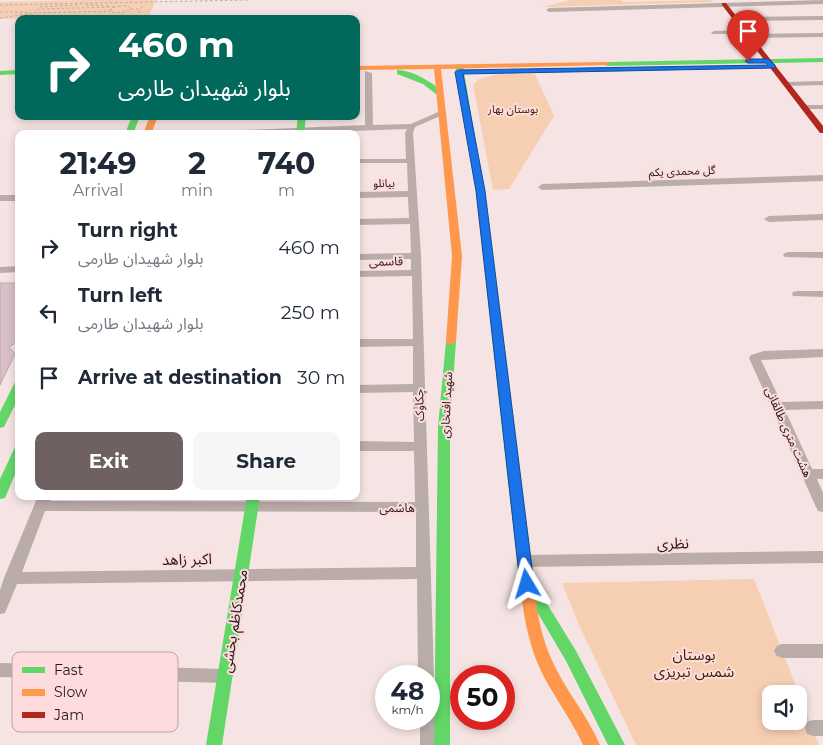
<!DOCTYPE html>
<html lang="en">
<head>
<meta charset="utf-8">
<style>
  body { margin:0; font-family:Montserrat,"Noto Sans Arabic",sans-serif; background:#f6f6f7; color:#1f2937; height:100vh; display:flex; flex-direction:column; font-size:19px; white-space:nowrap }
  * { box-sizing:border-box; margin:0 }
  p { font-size:16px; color:#747a83 }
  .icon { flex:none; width:28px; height:28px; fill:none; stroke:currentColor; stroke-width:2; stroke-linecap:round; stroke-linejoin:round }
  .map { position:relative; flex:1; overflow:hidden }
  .drawer { position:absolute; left:15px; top:130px; width:345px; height:370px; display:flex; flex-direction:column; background:#fff; border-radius:10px; box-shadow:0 2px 8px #0003 }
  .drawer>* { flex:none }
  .banner { position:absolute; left:15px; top:15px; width:345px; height:105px; border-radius:10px; box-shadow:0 2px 8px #0003; background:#00695c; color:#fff; overflow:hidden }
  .tools { position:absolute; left:762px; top:685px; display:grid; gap:10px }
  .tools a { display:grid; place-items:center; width:45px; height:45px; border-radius:10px; background:#fff; box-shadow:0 2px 8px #0003; font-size:25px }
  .speed { position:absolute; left:375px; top:665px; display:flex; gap:10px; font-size:25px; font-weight:700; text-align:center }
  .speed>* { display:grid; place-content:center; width:65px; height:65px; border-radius:50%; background:#fff; box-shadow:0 2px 8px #0003; line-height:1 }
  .speed small { font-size:12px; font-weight:400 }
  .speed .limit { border:8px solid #d22; background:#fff; color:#111 }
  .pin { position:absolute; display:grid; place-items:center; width:42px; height:42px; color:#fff; margin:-51px -21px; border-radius:50% 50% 50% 0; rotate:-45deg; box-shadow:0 0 5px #0007 }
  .pin .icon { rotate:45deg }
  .me { position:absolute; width:55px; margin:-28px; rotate:353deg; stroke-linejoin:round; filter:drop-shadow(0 0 4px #0008) }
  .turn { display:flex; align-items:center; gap:18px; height:105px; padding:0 20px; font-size:22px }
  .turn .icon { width:65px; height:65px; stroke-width:2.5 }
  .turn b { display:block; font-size:35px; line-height:42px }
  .eta { display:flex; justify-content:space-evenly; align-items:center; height:85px; text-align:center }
  .eta b { font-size:30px; font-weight:700; line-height:35px }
  .button { display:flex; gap:10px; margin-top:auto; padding:10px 20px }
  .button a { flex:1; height:58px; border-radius:10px; background:#6f6061; color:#fff; font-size:20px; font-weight:700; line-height:58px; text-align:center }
  .button a+a { background:#f6f6f7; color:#1f2937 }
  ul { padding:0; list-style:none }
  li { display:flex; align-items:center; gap:15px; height:65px; padding:0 20px }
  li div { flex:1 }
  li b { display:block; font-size:19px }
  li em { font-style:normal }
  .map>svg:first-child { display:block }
</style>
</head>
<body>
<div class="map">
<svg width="823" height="745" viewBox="0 0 823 745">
  <rect width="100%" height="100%" fill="#f6e4e4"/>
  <!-- green -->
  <path fill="#f6ceb2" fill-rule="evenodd" d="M 85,0 L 156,0 L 149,16 L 0,19 L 0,2 Z
    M 570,0 L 621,0 L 623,2 L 711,0 L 714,2 L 543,7 Z
    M 498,74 L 535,74 L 554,116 L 509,189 L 493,190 L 473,85 L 479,79 Z
    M 754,579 L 819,745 L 636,745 L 579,625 L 562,583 ZM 771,694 L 799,694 L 799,721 L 771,721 Z"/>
  <!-- building -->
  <path fill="#d9c0c8" stroke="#baabae" d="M 0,283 L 19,283 L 19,341 L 9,347 L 15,354 L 0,385 Z"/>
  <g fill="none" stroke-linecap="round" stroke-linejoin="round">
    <!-- path -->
    <path stroke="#baaba8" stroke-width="1" stroke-dasharray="2.5 2.5" stroke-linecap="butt" d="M 0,5 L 249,0
      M 86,5 L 110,6
      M 119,6 L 128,6 L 131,9 L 122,13 L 111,12 L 111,8 Z
      M 40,7 L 79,5
      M 131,9 L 141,9
      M 111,11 L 35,13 L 38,9 L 115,7
      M 0,12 L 25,12 L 33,14
      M 139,13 L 143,4
      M 0,18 L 35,13"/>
    <!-- street -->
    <path fill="#baaca8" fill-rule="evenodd" d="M 823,0 L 823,4 L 549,12 L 546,10 L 549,8 Z
      M 823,16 L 823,20 L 736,21 L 733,19 L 736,17 Z
      M 714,31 L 746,30 L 749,32 L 746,34 L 712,34 L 711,33 Z
      M 823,33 L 823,37 L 749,38 L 746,36 L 749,34 Z
      M 365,71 L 372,73 L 373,125 L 411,124 L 438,112 L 445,114 L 415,127 L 413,133 L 421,256 L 434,676 L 431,681 L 429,682 L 429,676 L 418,676 L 417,579 L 17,584 L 5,613 L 0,614 L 0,590 L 4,578 L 38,496 L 51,496 L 50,501 L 415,502 L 414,451 L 356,451 L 356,441 L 414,442 L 413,392 L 356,393 L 356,385 L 413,384 L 413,346 L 356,347 L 356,339 L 413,339 L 412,276 L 356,277 L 356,271 L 411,270 L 411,259 L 356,260 L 356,254 L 411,253 L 410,224 L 356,225 L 356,219 L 409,218 L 408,197 L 356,198 L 356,192 L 408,191 L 407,163 L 356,163 L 356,159 L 406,159 L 405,133 L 407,129 L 269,134 L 195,134 L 199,132 L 365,125 ZM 45,511 L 416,512 L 416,567 L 22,572 Z
      M 823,81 L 823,85 L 786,86 L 782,84 L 786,82 Z
      M 801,105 L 823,105 L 823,109 L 801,109 Z
      M 823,175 L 823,181 L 542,190 L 538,187 L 542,184 Z
      M 0,195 L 19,195 L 19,201 L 0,201 Z
      M 823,214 L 823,220 L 769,222 L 764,219 L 769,216 Z
      M 788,252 L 823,252 L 823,258 L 785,257 L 783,255 L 785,253 Z
      M 19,266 L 19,272 L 0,273 L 0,267 Z
      M 797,291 L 823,291 L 823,297 L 793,296 L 792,294 L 793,292 Z
      M 823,349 L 823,357 L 761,360 L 781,402 L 823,401 L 823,409 L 785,410 L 812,469 L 823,469 L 823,479 L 817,479 L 823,493 L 823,512 L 818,511 L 816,507 L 749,358 L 751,355 L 764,351 Z
      M 823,551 L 823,563 L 524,567 L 519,565 L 517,561 L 519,557 L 524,555 Z
      M 782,644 L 823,644 L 823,658 L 782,658 L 777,656 L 774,651 L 777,646 Z
      M 0,663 L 225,669 L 230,671 L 233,676 L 230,681 L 225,683 L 0,677 Z
      M 429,712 L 434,713 L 436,719 L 436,745 L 420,745 L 420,719 L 429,719 Z
      M 813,720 L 823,720 L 823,736 L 813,736 L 807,734 L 805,728 L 807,722 Z"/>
    <!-- fast -->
    <path fill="#63d668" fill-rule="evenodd" d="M 823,58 L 823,62 L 607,66 L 604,64 L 607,62 Z
      M 459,64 L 463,66 L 484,191 L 529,542 L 527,546 L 522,548 L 517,546 L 515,542 L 476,191 L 455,66 Z
      M 19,70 L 19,74 L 0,75 L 0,71 Z
      M 397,70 C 412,70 432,82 443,92 L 436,94 L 423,84 L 397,74 Z
      M 132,116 L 140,116 L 133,134 L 125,134 Z
      M 298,116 L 306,116 L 304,134 L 296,134 Z
      M 451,337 L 456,341 L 450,427 L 450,745 L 434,745 L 438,427 L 446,341 Z
      M 19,381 L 19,397 L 4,427 L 0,428 L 0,412 L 15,382 Z
      M 19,445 L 19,465 L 5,498 L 0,499 L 0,479 L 15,447 Z
      M 247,496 L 260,496 L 222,745 L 206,745 Z
      M 533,587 L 538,589 L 576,651 L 625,745 L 608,745 L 566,661 L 526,593 L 528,589 Z"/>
    <!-- slow -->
    <path fill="#ff974d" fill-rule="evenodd" d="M 607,62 L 610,64 L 609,65 L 441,69 L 462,256 L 456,341 L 451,345 L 447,344 L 446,341 L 452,256 L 434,69 L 356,70 L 356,66 Z
      M 150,116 L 158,116 L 151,134 L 143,134 Z
      M 522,536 L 527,538 L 529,542 C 534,581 535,622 551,658 C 564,689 587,714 600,745 L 583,745 C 570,716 549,691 537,662 C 522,624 520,582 515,542 L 517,538 Z"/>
    <!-- jam -->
    <path fill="#b3261e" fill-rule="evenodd" d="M 722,3 L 726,3 L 823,126 L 823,133 L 820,133 L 722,5 Z"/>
  </g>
  <!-- route -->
  <path fill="#1a73e8" stroke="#114b97" d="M 768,59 L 775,65 L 775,68 L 463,74 L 485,191 L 534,584 L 532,588 L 527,590 L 522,588 L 520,584 L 476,191 L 455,72 L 459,70 L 768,65 L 766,63 L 748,63 L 745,61 L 748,59 Z"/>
  <g text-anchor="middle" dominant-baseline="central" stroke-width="4" stroke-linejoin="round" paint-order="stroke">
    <!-- far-park labels -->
    <g font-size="11" fill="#3f2406" stroke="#fedcdd">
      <text x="513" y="109">بوستان بهار</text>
    </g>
    <!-- far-street labels -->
    <g font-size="11" fill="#27191a" stroke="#fedcdd">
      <text transform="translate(682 171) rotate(-2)">گل محمدی یکم</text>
      <text transform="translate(384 183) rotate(-1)">بیانلو</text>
    </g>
    <!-- street labels -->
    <g font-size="12" fill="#27191a" stroke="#fedcdd">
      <text transform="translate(386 261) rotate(-1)">قاسمی</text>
      <text transform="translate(419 405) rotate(-92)">چکاوک</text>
      <text transform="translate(446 405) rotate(-87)">شهید افتخاری</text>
      <text transform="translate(789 432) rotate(66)">هشت متری طالقانی</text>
      <text x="397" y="507">هاشمی</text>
    </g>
    <!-- near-street labels -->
    <g font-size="15" fill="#27191a" stroke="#fedcdd">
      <text transform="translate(673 543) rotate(-1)">نظری</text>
      <text transform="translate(187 559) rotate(-1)">اکبر زاهد</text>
      <text transform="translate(234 621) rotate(-81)">محمدکاظم بخشی</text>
    </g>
    <!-- near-park labels -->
    <g font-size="15" fill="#3f2406" stroke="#fedcdd">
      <text x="694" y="654">بوستان<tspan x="694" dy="17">شمس تبریزی</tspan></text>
    </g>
  </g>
  <!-- legend -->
  <rect x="12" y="652" width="166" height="80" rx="8" fill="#fedcdd" stroke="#bea2a2" stroke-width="1"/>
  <rect x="22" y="667" width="23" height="6" fill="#63d668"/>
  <rect x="22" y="689" width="23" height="7" fill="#ff974d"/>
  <rect x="22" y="712" width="23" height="6" fill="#b3261e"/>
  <g font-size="14" fill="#27191a">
    <text x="54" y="675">Fast</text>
    <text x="54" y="697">Slow</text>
    <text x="54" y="720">Jam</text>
  </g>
</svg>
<div class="tools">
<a><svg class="icon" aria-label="sound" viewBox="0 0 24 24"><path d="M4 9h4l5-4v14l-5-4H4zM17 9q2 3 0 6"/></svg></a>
</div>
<div class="speed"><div>48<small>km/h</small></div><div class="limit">50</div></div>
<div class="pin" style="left:748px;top:61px;background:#d93025"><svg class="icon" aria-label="arrive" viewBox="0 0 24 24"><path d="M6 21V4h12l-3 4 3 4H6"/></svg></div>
<svg class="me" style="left:527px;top:584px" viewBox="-20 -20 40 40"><path d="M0-17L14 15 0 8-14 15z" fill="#1a73e8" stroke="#fff" stroke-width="4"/></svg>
<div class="banner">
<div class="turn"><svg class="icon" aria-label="right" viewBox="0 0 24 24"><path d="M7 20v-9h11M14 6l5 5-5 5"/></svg><div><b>460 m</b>بلوار شهیدان طارمی</div></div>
</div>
<section class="drawer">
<div class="eta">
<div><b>21:49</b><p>Arrival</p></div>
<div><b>2</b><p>min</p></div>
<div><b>740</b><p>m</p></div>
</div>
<ul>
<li><svg class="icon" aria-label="right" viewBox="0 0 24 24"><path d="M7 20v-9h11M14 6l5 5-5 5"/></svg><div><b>Turn right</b><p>بلوار شهیدان طارمی</p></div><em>460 m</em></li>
<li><svg class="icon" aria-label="left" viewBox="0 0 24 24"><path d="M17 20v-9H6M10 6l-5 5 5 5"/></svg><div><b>Turn left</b><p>بلوار شهیدان طارمی</p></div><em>250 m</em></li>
<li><svg class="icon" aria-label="arrive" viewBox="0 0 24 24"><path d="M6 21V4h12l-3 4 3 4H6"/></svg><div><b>Arrive at destination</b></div><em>30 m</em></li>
</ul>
<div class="button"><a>Exit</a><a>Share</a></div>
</section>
</div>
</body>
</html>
